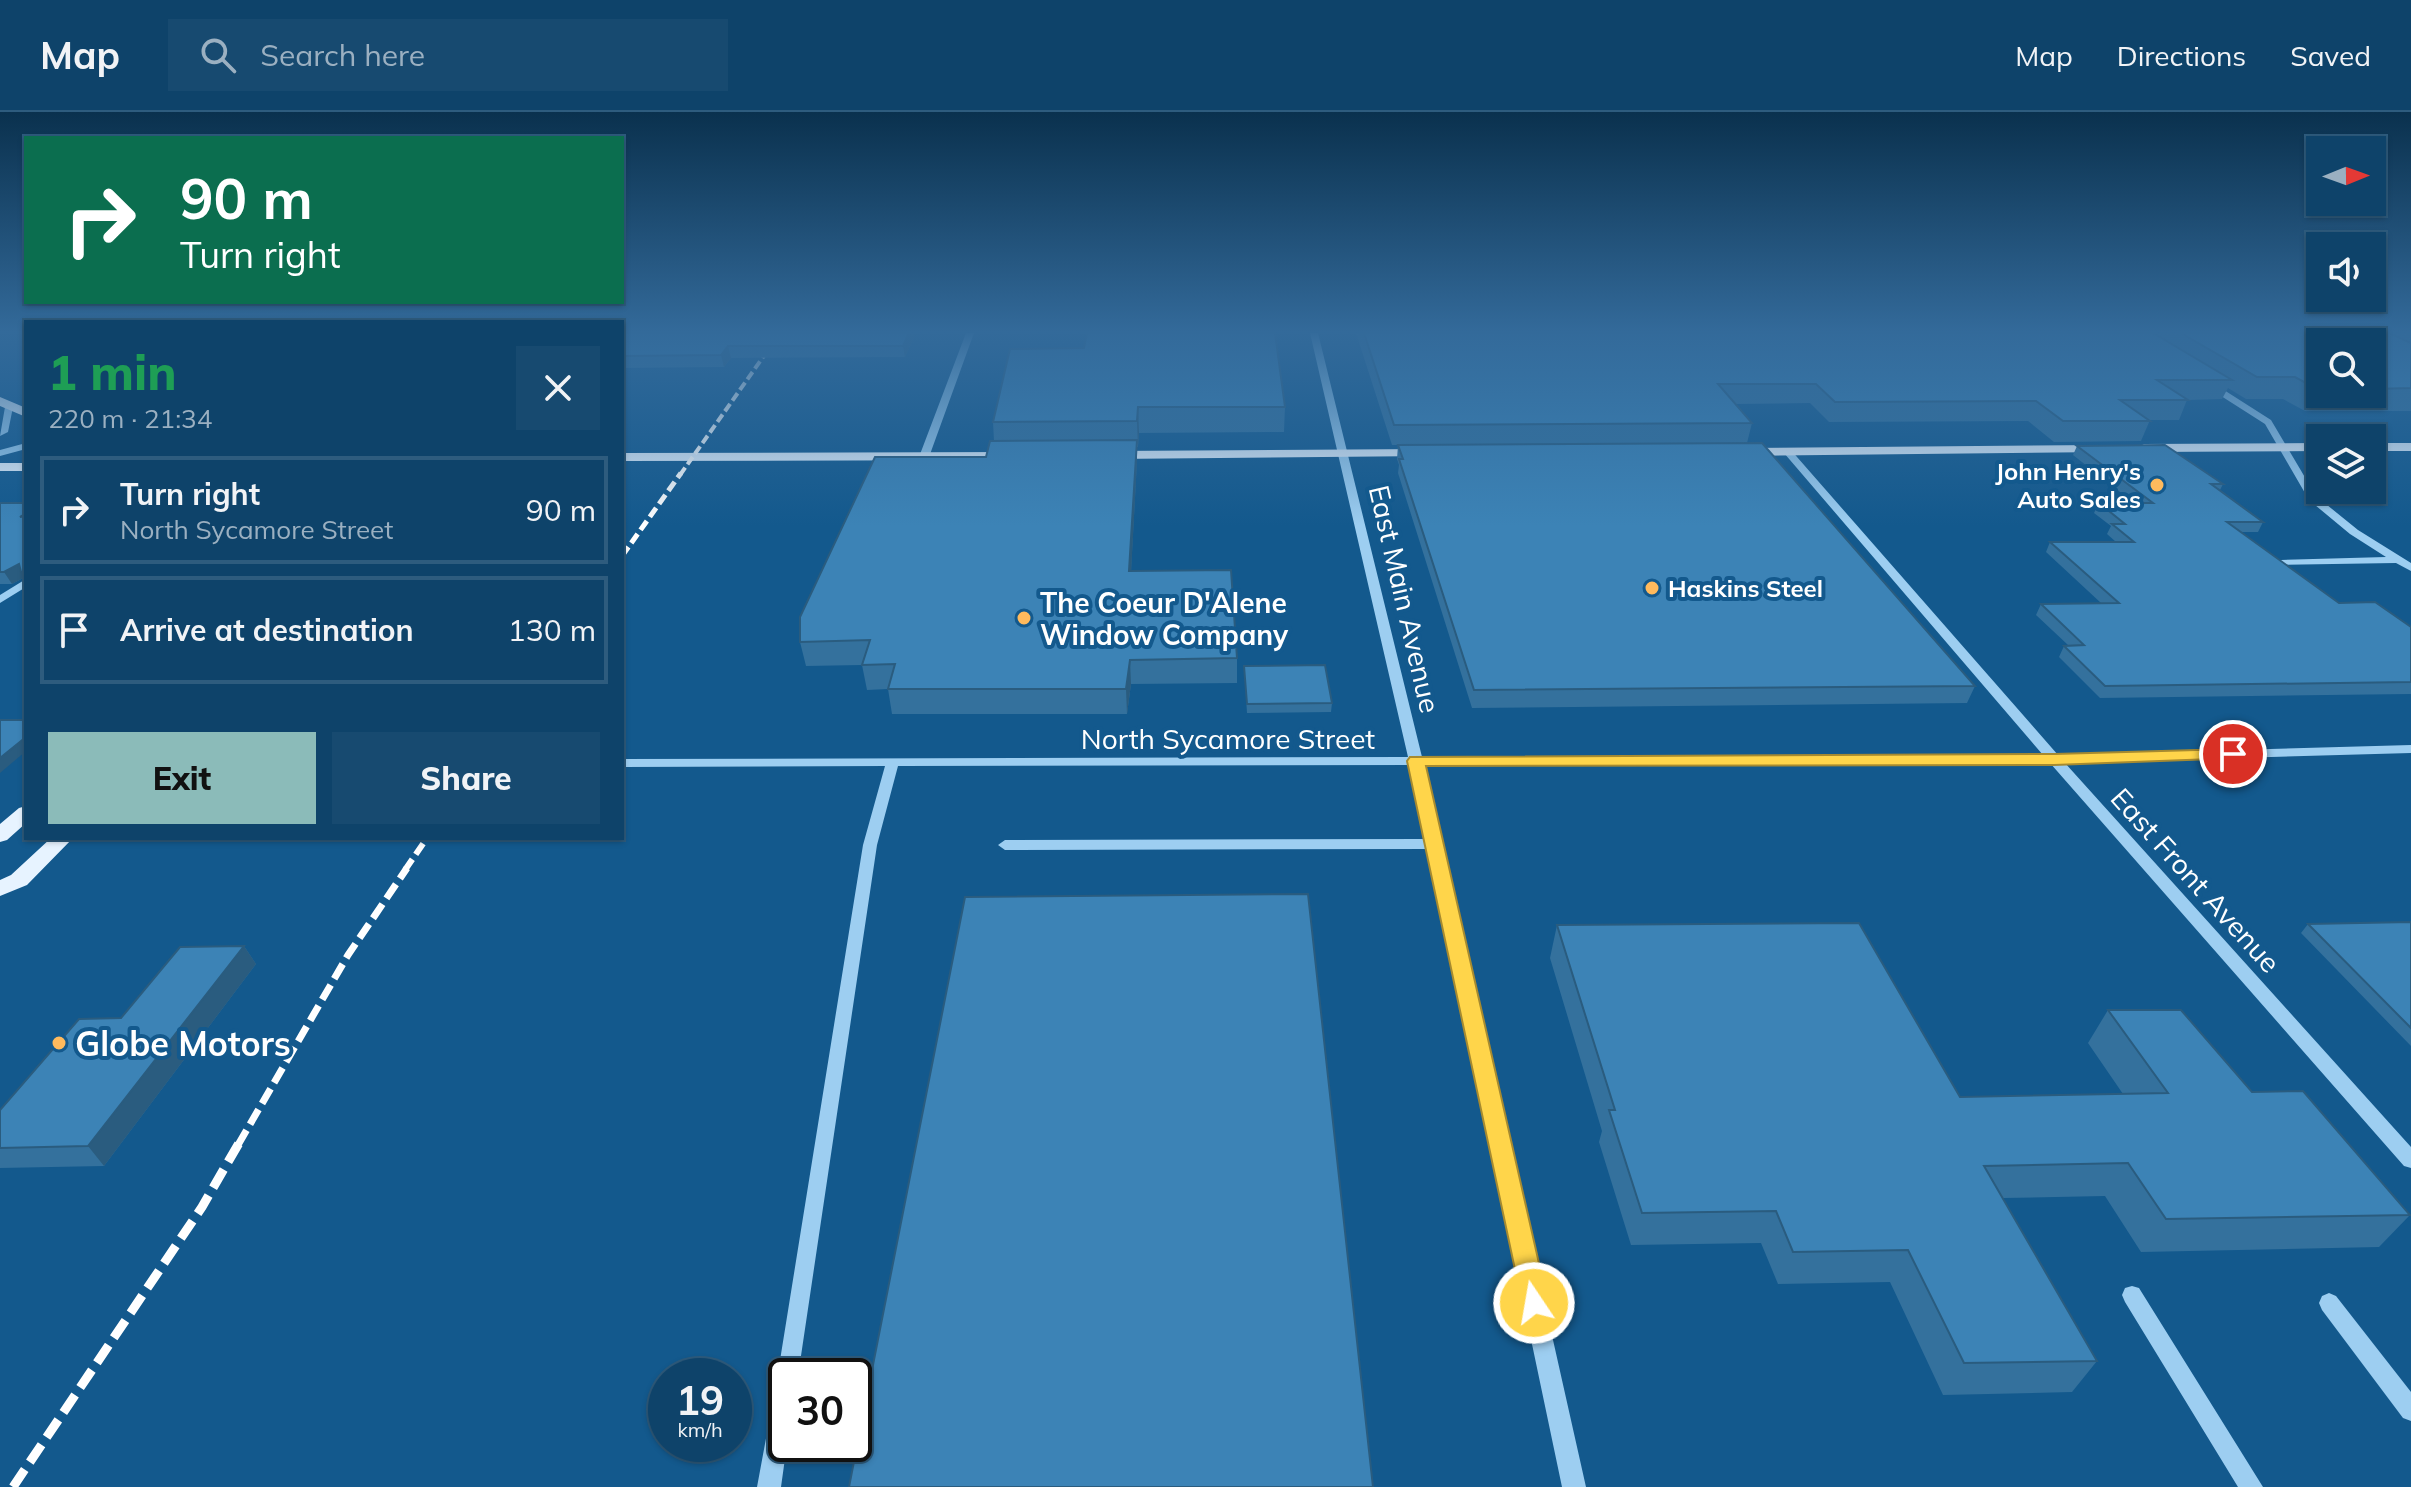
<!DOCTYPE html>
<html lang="en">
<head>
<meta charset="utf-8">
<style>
  body { margin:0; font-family:Mulish,sans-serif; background:#174a70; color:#f1f3f6; height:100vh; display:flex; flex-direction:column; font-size:30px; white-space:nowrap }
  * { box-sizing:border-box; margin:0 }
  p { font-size:26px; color:#9bb0c1 }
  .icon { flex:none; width:44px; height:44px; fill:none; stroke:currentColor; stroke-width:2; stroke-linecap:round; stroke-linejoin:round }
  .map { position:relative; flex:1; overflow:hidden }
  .drawer { position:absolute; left:24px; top:208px; width:600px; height:520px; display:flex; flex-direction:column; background:#0e436a; border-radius:0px; box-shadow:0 2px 6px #0004,0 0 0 2px #2e5c7e }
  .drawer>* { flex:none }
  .hud { position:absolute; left:24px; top:24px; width:600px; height:168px; border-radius:0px; box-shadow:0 2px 6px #0004,0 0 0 2px #2e5c7e; background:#0b6e4f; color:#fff; overflow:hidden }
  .needle { width:52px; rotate:89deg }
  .buttons { position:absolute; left:2306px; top:24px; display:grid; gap:16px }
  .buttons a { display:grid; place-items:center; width:80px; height:80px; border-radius:0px; background:#0e436a; box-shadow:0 2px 6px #0004,0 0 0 2px #2e5c7e; font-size:40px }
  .speed { position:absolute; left:648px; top:1246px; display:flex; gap:16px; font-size:40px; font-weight:700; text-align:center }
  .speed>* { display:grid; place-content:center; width:104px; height:104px; border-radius:50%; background:#0e436a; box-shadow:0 2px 6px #0004,0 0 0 2px #2e5c7e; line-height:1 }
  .speed small { font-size:20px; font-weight:400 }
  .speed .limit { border:4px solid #111; border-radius:12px; background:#fff; color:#111 }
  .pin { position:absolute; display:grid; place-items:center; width:68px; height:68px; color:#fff; margin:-34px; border:4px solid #fff; border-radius:50%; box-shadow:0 2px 8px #0007 }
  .me { position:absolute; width:88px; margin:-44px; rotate:348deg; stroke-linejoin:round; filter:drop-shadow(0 0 6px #0008) }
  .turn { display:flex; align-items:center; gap:28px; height:168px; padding:0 24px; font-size:36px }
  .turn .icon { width:104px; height:104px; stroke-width:2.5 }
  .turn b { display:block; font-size:56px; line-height:68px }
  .round { display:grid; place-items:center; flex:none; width:84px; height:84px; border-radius:0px; background:#174a70 }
  .overview { display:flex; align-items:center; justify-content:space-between; height:136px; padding:0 24px }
  h1 { font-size:48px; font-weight:800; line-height:60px; color:#1e9e55 }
  .primary-button { display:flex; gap:16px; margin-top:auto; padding:16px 24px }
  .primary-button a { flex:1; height:92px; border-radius:0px; background:#8bbbb9; color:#111; font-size:32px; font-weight:800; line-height:92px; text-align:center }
  .primary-button a+a { background:#174a70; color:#f1f3f6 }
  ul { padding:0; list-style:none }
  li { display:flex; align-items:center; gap:24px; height:108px; margin:0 16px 12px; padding:0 8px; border:4px solid #2e5c7e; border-radius:0px }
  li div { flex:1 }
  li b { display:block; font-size:30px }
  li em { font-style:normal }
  header { display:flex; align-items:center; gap:48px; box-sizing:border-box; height:112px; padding:0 40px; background:#0e436a; border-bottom:2px solid #2e5c7e }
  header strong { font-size:38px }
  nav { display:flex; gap:44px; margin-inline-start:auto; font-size:28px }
  .search { width:560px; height:72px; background:#174a70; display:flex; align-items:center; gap:20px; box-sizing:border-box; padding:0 28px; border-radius:0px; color:#9bb0c1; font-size:30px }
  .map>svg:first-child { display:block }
</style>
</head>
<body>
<header>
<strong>Map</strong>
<div class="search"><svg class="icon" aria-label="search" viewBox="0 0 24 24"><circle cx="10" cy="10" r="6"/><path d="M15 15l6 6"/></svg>Search here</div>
<nav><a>Map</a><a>Directions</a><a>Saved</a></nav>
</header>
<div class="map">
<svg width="2411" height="1375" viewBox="0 0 2411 1375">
  <rect width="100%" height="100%" fill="#13598d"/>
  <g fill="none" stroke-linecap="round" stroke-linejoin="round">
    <!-- minor -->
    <path fill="#9dcef1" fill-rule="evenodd" d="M 966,221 L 974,221 L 929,345 L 921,347 L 919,345 Z
      M 1310,221 L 1318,221 L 1422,645 L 2043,643 L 1784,341 L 1782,339 L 1787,336 L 1790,337 L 2058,643 L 2411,633 L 2411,641 L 2065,651 L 2411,1035 L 2411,1056 L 2404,1054 L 2050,651 L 1424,653 L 1586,1375 L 1562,1375 L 1428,737 L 1005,738 L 998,733 L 1005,728 L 1426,727 L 1410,653 L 898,654 L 877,733 L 798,1264 L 786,1264 L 787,1332 L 781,1375 L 757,1375 L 777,1267 L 863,733 L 885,654 L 622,655 L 622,647 L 1408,645 Z
      M 2207,271 L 2213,271 L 2271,308 L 2316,384 L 2358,418 L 2411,451 L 2411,459 L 2396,451 L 2277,453 L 2276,451 L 2281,448 L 2386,445 L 2350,422 L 2309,388 L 2265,312 L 2207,275 Z
      M 9,292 L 13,295 L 8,320 L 0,324 L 5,295 Z
      M 26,331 L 26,337 L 0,344 L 0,338 Z
      M 26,467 L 26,475 L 0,491 L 0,483 Z
      M 2132,1174 L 2139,1176 L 2263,1375 L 2238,1375 L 2125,1190 L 2122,1183 L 2125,1176 Z
      M 2329,1181 L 2336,1184 L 2411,1280 L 2411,1309 L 2403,1306 L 2322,1198 L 2319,1191 L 2322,1184 Z"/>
    <!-- major -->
    <path fill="#e7f3ff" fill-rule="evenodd" d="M 0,285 L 26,296 L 26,305 L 0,294 Z
      M 2320,331 L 2320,339 L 2144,340 L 2137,336 L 2144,332 Z
      M 2372,331 L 2411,331 L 2411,339 L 2372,339 Z
      M 2100,333 L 2105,334 L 2105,340 L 1744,344 L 1737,340 L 1744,336 Z
      M 1424,337 L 1429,338 L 1429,344 L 1112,347 L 1105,343 L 1112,339 Z
      M 622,341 L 1012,340 L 1019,344 L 1012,348 L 622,349 Z
      M 0,351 L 26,351 L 26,359 L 0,359 Z
      M 26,694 L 26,711 L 7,728 L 0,730 L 0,712 L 19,696 Z
      M 51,726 L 73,726 L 27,773 L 0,784 L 0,768 L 11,763 Z"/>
    <!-- rail-far4 -->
    <path stroke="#fff" stroke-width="4" stroke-dasharray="9 4" stroke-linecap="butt" d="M 680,363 L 780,221"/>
    <!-- rail-far3 -->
    <path stroke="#fff" stroke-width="5" stroke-dasharray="11 5" stroke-linecap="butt" d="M 622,444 L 681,361"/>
    <!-- rail-far2 -->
    <path stroke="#fff" stroke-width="6" stroke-dasharray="13 6" stroke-linecap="butt" d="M 405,758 L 427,726"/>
    <!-- rail-far1 -->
    <path stroke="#fff" stroke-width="7" stroke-dasharray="17 7" stroke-linecap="butt" d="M 238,1033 L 348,843 L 407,756"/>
    <!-- rail -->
    <path stroke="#fff" stroke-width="9" stroke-dasharray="21 9" stroke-linecap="butt" d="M 13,1375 L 202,1095 L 239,1031"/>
  </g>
  <!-- wall -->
  <path fill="#34719d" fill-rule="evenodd" d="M 916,221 L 905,245 L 731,246 L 724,255 L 622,256 L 622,224 Z
    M 1356,221 L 2411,221 L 2411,299 L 2305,299 L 2283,287 L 2246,287 L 2228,276 L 2222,287 L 2187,288 L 2179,308 L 2150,308 L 2141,329 L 2054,330 L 2028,309 L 1829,310 L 1810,291 L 1735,292 L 1752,311 L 1747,331 L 1975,574 L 1967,591 L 1472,596 L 1398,361 L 1399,353 L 1397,347 L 1398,333 L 1392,333 ZM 2320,230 L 2372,230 L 2372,282 L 2320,282 Z
    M 1010,237 L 1285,295 L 1284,320 L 1139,321 L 1138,335 L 1137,335 L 1137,349 L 1131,459 L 1237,546 L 1237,571 L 1131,572 L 1127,602 L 892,602 L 888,577 L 867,578 L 862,553 L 806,554 L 800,530 L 986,345 L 994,329 L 993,310 Z
    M 2077,334 L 2223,372 L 2220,378 L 2263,410 L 2258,420 L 2241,420 L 2339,491 L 2411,515 L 2411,582 L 2100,586 L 2059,545 L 2064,534 L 2068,533 L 2036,503 L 2041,492 L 2101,491 L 2046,440 L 2050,430 L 2116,430 L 2107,422 L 2111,414 L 2094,401 L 2099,391 L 2134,391 L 2073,343 Z
    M 0,391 L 26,391 L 26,467 L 25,465 L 12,472 L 0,472 Z
    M 1244,554 L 1332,591 L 1331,600 L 1247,601 Z
    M 2411,810 L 2411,934 L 2301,821 L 2308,812 Z
    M 1557,813 L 1960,985 L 2123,982 L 2088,931 L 2108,898 L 2252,980 L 2410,1103 L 2379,1135 L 2141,1140 L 2105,1084 L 2003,1086 L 2097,1249 L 2072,1280 L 1943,1283 L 1890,1170 L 1778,1172 L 1761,1131 L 1631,1133 L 1599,1030 L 1602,1019 L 1550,846 Z
    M 244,834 L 256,852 L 104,1054 L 0,1056 L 0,998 L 121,906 Z"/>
  <!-- shaded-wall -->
  <path fill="#2a5c7f" d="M 909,221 L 916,221 L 905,245 L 903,234 Z
    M 728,234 L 731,246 L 724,255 L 721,243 Z
    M 1138,295 L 1139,321 L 1138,335 L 1137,309 Z
    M 1137,328 L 1137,349 L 1130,482 L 1129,459 Z
    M 19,452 L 25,465 L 12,472 L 4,460 Z
    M 1130,548 L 1131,572 L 1127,602 L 1126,577 Z
    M 26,625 L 26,639 L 0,661 L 0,646 Z
    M 244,834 L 256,852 L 104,1054 L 88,1034 Z"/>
  <!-- building -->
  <path fill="#3c83b6" stroke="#2a5c7f" stroke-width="2" d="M 624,221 L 909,221 L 903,234 L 728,234 L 721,243 L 622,244 L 622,224 Z
    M 1087,221 L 1275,221 L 1285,295 L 1138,295 L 1137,309 L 993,310 L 1010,237 L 1084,236 Z
    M 1364,221 L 2153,221 L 2232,268 L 2157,268 L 2188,288 L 2120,288 L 2150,309 L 2063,309 L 2036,289 L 1835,290 L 1816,272 L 1718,272 L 1752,311 L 1394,313 Z
    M 2181,221 L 2389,221 L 2411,231 L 2411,276 L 2372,277 L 2372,230 L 2320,230 L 2320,277 L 2317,277 L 2295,265 L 2257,265 Z
    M 1137,328 L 1129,459 L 1231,458 L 1237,546 L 1130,548 L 1126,577 L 888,577 L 895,552 L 862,553 L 870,528 L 800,530 L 800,505 L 875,345 L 986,345 L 990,329 Z
    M 1762,331 L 1975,574 L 1474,578 L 1399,347 L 1403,347 L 1398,333 Z
    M 2165,333 L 2223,372 L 2211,372 L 2263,410 L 2227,410 L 2339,491 L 2375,490 L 2411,515 L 2411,570 L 2105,574 L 2064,534 L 2084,533 L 2041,492 L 2119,491 L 2050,430 L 2134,430 L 2112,412 L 2125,412 L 2099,391 L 2153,391 L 2077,334 Z
    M 0,391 L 26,391 L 26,401 L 20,405 L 26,404 L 26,460 L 21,460 L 19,452 L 4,460 L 0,460 Z
    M 1325,553 L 1332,591 L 1247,592 L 1244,554 Z
    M 0,608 L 26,608 L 26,625 L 0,646 Z
    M 1308,782 L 1373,1375 L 849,1375 L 965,785 Z
    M 2411,810 L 2411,916 L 2308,812 Z
    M 1859,811 L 1960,985 L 2168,981 L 2108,898 L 2181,898 L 2252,980 L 2303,979 L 2410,1103 L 2166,1107 L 2128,1051 L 1984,1054 L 2097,1249 L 1964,1251 L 1908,1138 L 1793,1140 L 1776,1099 L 1642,1101 L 1609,998 L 1615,998 L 1557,813 Z
    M 244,834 L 88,1034 L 0,1036 L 0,998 L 79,907 L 121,906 L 180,835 Z"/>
  <!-- sky -->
  <linearGradient id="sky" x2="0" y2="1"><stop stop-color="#0a314e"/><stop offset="0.53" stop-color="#336a9a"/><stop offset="1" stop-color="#336a9a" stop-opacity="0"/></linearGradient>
  <rect width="2411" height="414" fill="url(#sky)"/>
  <!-- route -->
  <path fill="#ffd54a" stroke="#a68a30" stroke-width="2" d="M 2233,637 L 2241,642 L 2239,646 L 2054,653 L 1426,654 L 1548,1191 L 1544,1200 L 1534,1204 L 1524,1200 L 1407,649 L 1410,645 L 2054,642 Z"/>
  <!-- markers -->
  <g fill="#ffba5d" stroke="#13598d" stroke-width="3">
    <circle cx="2157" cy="373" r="8"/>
    <circle cx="1652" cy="476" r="8"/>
    <circle cx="1024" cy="506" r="8"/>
    <circle cx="59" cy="931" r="8"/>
  </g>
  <g text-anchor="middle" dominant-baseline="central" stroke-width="8" stroke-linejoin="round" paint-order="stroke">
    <!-- far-poi labels -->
    <g font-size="24" font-weight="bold" fill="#fff" stroke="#13598d" text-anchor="end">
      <text x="2141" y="359">John Henry's<tspan x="2141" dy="28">Auto Sales</tspan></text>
      <text x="1668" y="476" text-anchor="start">Haskins Steel</text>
    </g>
    <!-- street labels -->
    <g font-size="28" fill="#fff" stroke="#13598d">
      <text transform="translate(1405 487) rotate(77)">East Main Avenue</text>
      <text x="1228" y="626">North Sycamore Street</text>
      <text transform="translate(2196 768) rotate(48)">East Front Avenue</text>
    </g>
    <!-- poi labels -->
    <g font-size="28" font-weight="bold" fill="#fff" stroke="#13598d" text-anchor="start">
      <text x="1040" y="490">The Coeur D'Alene<tspan x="1040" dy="32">Window Company</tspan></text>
    </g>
    <!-- near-poi labels -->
    <g font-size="34" font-weight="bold" fill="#fff" stroke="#13598d" text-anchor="start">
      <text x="75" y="931">Globe Motors</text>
    </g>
  </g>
</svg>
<div class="buttons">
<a><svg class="needle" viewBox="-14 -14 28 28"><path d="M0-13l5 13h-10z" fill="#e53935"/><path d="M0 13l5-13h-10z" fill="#9bb0c1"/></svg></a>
<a><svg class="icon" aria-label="sound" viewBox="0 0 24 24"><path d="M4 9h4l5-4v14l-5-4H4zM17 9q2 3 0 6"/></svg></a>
<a><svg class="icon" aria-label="search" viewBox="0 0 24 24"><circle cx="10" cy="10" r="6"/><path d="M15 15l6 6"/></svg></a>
<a><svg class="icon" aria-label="layers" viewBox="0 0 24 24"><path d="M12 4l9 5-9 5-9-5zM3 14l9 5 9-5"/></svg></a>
</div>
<div class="speed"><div>19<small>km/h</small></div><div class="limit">30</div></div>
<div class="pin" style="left:2233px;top:642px;background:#d93025"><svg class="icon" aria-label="arrive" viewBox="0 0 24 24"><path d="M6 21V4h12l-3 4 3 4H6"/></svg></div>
<svg class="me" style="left:1534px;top:1191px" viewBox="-20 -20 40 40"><circle r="17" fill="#ffd54a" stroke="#fff" stroke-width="3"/><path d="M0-11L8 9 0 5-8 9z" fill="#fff"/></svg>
<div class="hud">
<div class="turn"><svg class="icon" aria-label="right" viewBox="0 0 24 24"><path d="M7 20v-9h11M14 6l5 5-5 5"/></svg><div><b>90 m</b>Turn right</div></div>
</div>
<section class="drawer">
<div class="overview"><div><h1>1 min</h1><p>220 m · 21:34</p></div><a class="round"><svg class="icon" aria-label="close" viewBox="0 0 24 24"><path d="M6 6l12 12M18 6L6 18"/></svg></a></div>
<ul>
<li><svg class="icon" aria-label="right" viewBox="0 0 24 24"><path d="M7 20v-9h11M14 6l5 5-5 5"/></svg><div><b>Turn right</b><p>North Sycamore Street</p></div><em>90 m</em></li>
<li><svg class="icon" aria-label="arrive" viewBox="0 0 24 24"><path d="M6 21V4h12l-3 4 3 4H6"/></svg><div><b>Arrive at destination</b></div><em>130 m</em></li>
</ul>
<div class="primary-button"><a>Exit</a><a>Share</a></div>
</section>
</div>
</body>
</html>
